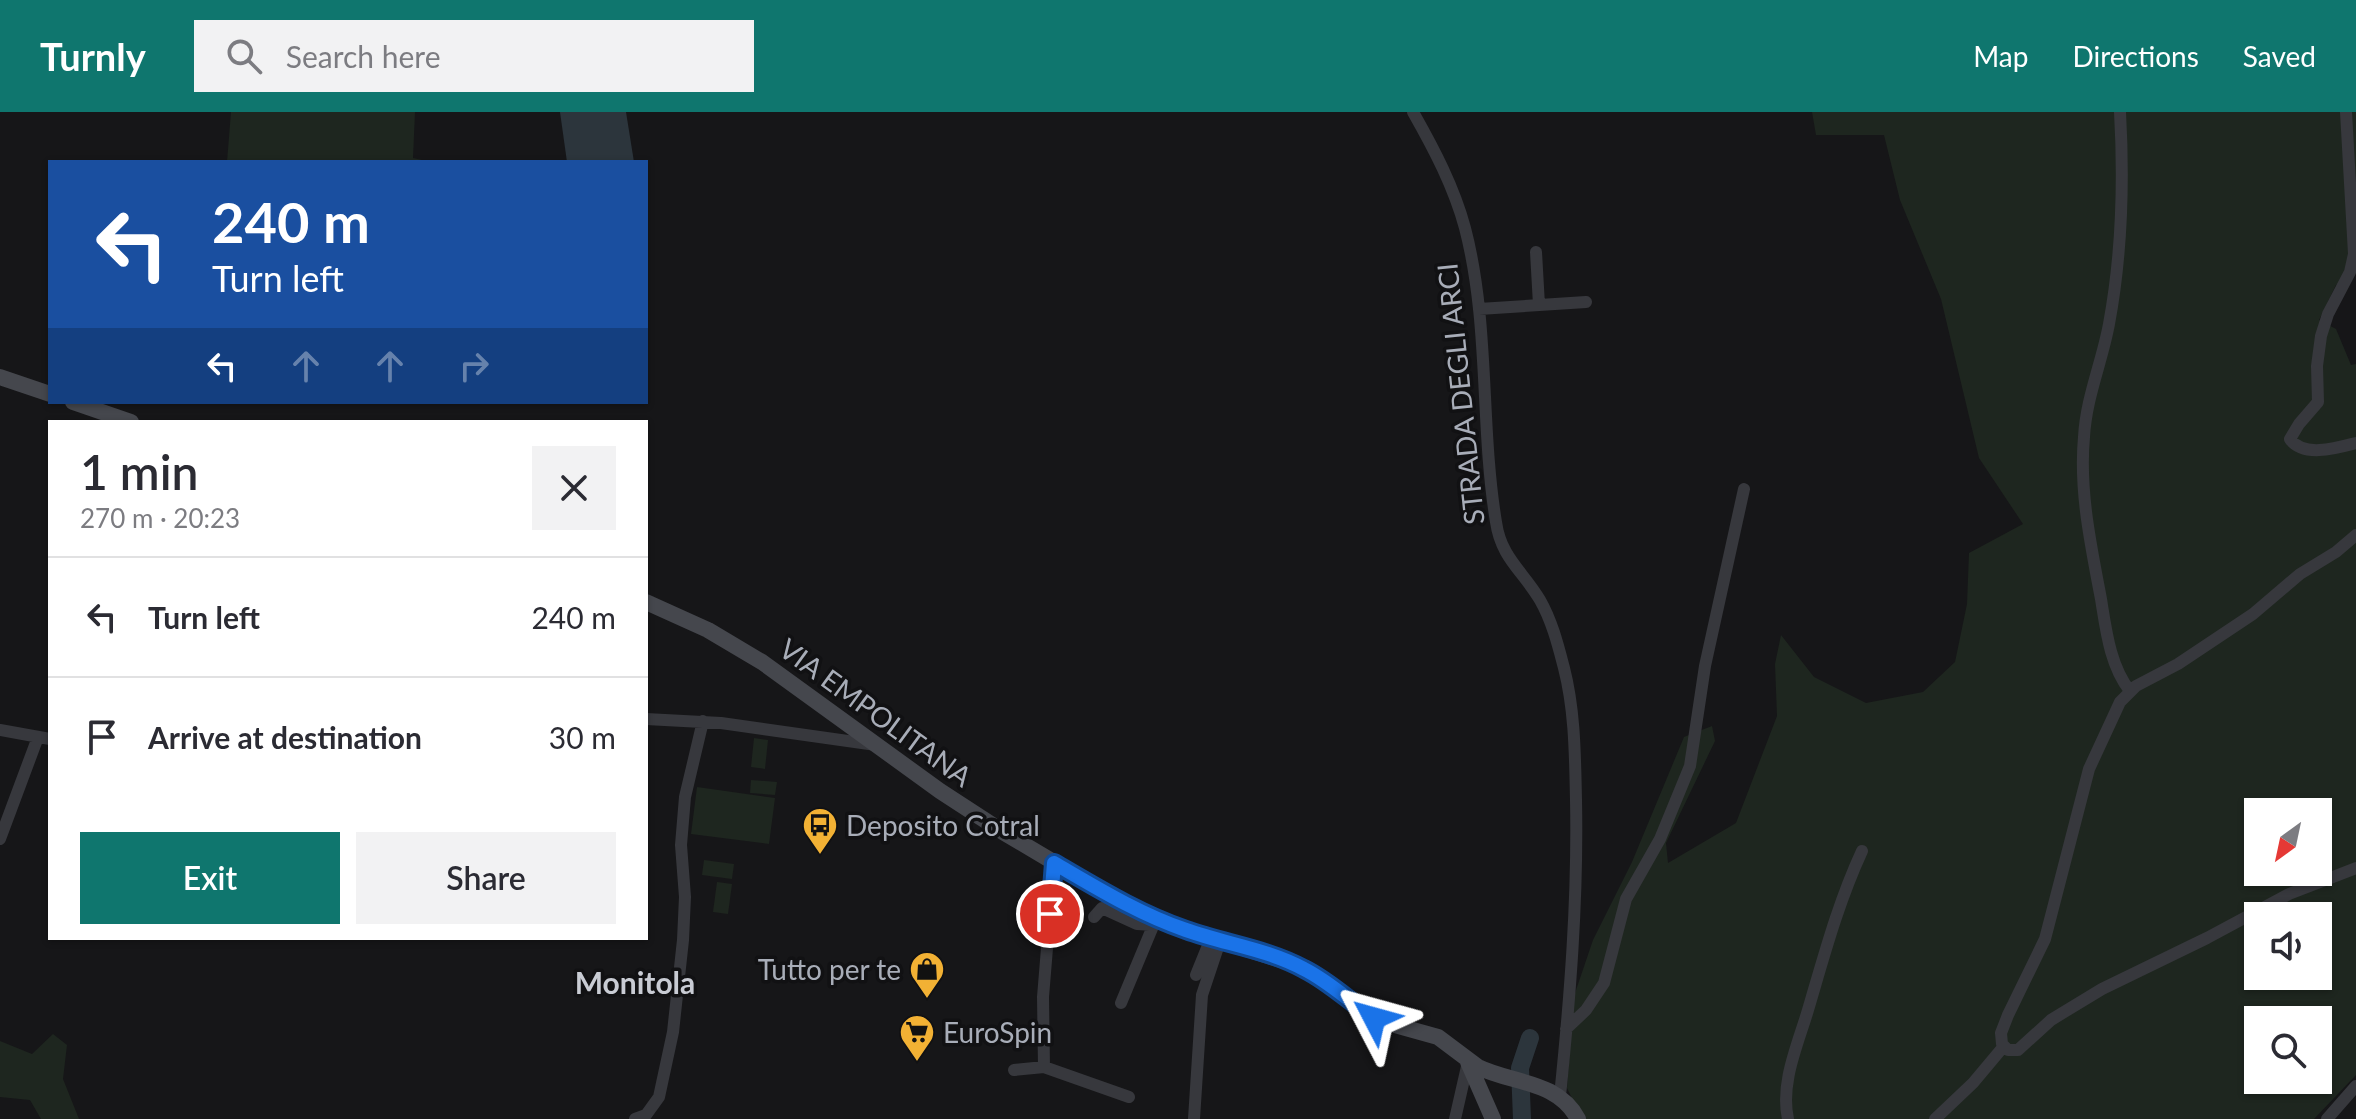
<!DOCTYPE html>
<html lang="en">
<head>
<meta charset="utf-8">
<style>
  body { margin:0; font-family:Lato,sans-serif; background:#f2f2f3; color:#2b2b33; height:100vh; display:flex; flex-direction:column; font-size:30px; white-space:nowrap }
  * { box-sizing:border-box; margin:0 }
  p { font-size:26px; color:#7c7c81 }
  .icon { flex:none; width:44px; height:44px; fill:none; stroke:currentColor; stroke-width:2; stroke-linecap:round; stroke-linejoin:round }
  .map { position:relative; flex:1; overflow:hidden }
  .side { position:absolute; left:48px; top:308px; width:600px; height:520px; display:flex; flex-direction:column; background:#fff; border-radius:0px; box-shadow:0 2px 6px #0004 }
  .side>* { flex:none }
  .guide { position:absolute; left:48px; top:48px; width:600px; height:244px; border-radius:0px; box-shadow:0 2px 6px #0004; background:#1a4fa0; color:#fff; overflow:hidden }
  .needle { width:52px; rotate:213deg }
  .tools { position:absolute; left:2244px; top:686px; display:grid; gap:16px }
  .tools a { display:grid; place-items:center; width:88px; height:88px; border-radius:0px; background:#fff; box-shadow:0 2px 6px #0004; font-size:40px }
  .pin { position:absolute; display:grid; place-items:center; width:68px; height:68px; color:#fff; margin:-34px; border:4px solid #fff; border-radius:50%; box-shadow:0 2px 8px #0007 }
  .me { position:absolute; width:88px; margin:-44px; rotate:309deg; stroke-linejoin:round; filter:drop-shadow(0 0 6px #0008) }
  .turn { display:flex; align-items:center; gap:28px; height:168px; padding:0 32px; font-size:36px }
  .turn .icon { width:104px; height:104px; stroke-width:2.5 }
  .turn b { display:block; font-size:56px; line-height:68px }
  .lanes { display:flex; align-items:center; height:76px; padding:0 32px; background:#0003; justify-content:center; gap:40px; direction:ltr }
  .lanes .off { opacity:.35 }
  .round { display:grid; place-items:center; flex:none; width:84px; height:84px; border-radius:0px; background:#f2f2f3 }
  .head { display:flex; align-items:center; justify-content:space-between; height:136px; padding:0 32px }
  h1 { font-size:48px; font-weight:600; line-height:60px }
  .cta { display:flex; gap:16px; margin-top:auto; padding:16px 32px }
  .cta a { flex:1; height:92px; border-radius:0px; background:#0f766e; color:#fff; font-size:32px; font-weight:600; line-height:92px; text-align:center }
  .cta a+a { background:#f2f2f3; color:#2b2b33 }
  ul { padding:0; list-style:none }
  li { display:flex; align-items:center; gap:24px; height:120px; padding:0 32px; border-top:2px solid #e1e1e2 }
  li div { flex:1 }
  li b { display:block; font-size:30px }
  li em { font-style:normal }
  header { display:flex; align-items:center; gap:48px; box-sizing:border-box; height:112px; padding:0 40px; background:#0f766e; color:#fff }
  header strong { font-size:38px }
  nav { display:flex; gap:44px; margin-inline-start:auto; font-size:28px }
  .search { width:560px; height:72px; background:#f2f2f3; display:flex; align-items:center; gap:20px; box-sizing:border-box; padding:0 28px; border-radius:0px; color:#7c7c81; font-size:30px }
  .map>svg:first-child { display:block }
</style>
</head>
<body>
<header>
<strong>Turnly</strong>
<div class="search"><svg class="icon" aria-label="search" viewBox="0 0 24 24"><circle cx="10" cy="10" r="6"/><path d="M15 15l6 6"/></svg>Search here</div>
<nav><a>Map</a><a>Directions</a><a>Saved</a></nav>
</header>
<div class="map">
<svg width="2356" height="1007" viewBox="0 0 2356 1007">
  <rect width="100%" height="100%" fill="#161618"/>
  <!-- green -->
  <path fill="#1e261f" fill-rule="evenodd" d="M 231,0 L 415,0 L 413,46 L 422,48 L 422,50 L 227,50 Z
    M 1812,0 L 2356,0 L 2356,160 L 2336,173 L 2319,208 L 2336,217 L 2351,253 L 2356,252 L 2356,963 L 2314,1007 L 1582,1007 L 1567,976 L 1574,884 L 1593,828 L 1632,750 L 1684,625 L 1712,614 L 1715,629 L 1666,731 L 1668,751 L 1736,711 L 1777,604 L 1775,552 L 1781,523 L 1814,565 L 1866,591 L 1923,580 L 1955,550 L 1967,492 L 1969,441 L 2023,412 L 1979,346 L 1941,187 L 1900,88 L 1884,23 L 1816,23 ZM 2258,700 L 2318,700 L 2318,760 L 2258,760 ZM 2258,804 L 2318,804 L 2318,864 L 2258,864 ZM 2258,908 L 2318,908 L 2318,968 L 2258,968 Z
    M 754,626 L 768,628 L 765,657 L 751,655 Z
    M 751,668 L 777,670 L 775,683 L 750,681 Z
    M 697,675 L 775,686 L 769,732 L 691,722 Z
    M 704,748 L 734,752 L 732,767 L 702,763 Z
    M 717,770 L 732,772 L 728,802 L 713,800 Z
    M 53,922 L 67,933 L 63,967 L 79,1007 L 41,1007 L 30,988 L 0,985 L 0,929 L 32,942 Z"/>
  <!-- water -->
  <path fill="#2c353c" d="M 560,0 L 626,0 L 634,50 L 567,50 Z"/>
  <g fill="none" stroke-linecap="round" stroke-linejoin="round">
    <!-- river -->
    <path stroke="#2c353c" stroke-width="18" d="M 1522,1007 L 1520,956 L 1530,926"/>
    <!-- minor -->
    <path stroke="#37383d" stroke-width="12" d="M 1413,0 C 1434,37 1454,75 1465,116 C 1490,212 1480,313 1496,410 C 1501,446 1523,459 1540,488 C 1552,509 1558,533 1564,556 C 1575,599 1575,644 1576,688 C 1578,787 1570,886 1560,984
      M 2120,0 C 2124,71 2122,142 2109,212 C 2102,250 2086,286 2084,325 C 2079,379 2091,434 2101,487 C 2106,518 2110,554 2130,579
      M 2346,0 L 2354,142 L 2350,160 L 2328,202 L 2321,224 L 2317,254 L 2318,290 L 2299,312 L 2290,327 C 2303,346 2337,336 2356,331
      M 1536,140 L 1539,193
      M 1479,197 L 1586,190
      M 2356,423 L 2336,440 L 2300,462 L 2253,502 L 2178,552 L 2136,574 L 2120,590 L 2089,657 L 2045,827 L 2008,903 L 2001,921 L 2002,932 L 2008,938 L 2018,938 L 2051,908 L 2102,877 L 2207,826 L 2289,782 L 2356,756
      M 646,607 L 721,611 L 876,633
      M 0,618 L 50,627
      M 0,727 L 38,625
      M 1094,805 L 1102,796 L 1137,812 L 1154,813
      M 1196,863 L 1211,826
      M 1121,891 L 1156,807
      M 1566,917 L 1586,898 L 1604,871 L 1626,787 L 1660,727 L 1690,654 L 1705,554 L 1744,377
      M 1044,955 L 1043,885 L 1054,751
      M 1014,958 L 1044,955 L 1129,985
      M 635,1007 L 646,1003 L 659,985 L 673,920 L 683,828 L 685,785 L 681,733 L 685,685 L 703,609
      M 1194,1007 L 1202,883 L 1220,829
      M 1455,1007 L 1468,950
      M 1788,1007 C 1780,971 1798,932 1808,898 C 1824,844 1838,791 1862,739
      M 1935,1007 L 1973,971 L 2004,934
      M 2327,1007 L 2356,974"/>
    <!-- secondary -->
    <path stroke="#45474d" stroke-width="16" d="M 0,265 L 50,282
      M 73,290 L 131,310
      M 646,490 L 708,518 L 762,550 L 940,679 L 1003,720 L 1114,786 L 1173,814 L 1297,853 L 1336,876 L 1377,908 L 1438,925 L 1478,955 C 1513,972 1557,968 1578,1007
      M 1468,950 L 1493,1007"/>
  </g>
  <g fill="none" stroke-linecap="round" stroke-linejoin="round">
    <!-- route casing -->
    <g stroke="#114b97" stroke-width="20">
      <path id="route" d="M 1050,802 L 1054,751 C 1097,776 1139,802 1186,818 C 1225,832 1267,837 1304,857 C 1330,870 1350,890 1374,906"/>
    </g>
    <!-- route -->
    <use href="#route" stroke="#1a73e8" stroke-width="14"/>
  </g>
  <!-- icons -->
  <defs>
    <g id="bus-pin" transform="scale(1.8)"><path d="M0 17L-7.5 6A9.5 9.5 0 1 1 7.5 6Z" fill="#f2b134" stroke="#111113"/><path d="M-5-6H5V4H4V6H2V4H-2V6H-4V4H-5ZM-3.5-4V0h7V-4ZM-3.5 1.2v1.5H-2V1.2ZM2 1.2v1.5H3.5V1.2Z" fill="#111"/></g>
    <g id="shop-pin" transform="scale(1.8)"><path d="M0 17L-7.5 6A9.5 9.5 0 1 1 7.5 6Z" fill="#f2b134" stroke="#111113"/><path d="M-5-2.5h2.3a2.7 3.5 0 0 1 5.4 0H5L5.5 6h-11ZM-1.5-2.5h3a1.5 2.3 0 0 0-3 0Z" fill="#111"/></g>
    <g id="supermarket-pin" transform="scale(1.8)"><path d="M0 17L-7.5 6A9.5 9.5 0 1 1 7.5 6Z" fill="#f2b134" stroke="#111113"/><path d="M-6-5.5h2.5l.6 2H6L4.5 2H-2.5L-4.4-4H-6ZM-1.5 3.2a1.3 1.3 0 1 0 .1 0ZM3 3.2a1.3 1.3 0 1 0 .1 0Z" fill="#111"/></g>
  </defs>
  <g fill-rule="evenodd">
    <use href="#bus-pin" x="820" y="713"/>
    <use href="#shop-pin" x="927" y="857"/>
    <use href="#supermarket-pin" x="917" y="920"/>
  </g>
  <g text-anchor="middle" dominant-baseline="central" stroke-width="7" stroke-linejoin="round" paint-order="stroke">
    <!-- street labels -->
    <g font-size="28" fill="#a8adb8" stroke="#111113">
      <text transform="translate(1460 282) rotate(-96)">STRADA DEGLI ARCI</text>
      <text transform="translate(876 600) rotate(36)">VIA EMPOLITANA</text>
    </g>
    <!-- poi labels -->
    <g font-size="28" fill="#a8adb8" stroke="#111113" text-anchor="start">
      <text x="846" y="713">Deposito Cotral</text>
      <text x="901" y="857" text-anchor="end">Tutto per te</text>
      <text x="943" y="920">EuroSpin</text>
    </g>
    <!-- neighbourhood labels -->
    <g font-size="30" font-weight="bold" fill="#c9ccd4" stroke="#111113">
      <text x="635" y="870">Monitola</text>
    </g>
  </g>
</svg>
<div class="tools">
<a><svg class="needle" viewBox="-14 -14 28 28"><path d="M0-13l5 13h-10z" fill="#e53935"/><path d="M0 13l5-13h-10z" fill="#7c7c81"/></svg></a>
<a><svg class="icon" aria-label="sound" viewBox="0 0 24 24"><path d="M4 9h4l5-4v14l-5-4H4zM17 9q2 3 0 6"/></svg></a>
<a><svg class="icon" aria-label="search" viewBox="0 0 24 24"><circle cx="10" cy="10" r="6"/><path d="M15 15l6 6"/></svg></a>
</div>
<div class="pin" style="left:1050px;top:802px;background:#d93025"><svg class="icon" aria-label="arrive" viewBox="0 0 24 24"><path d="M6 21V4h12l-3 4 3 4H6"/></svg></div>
<svg class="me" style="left:1374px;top:906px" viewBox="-20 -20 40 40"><path d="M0-17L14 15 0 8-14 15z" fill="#1a73e8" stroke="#fff" stroke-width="4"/></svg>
<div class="guide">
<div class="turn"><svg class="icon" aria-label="left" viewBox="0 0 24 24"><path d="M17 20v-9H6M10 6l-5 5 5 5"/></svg><div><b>240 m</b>Turn left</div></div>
<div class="lanes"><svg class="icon" aria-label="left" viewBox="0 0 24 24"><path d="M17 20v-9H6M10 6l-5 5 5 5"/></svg><svg class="icon off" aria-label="ahead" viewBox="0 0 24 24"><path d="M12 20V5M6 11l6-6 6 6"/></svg><svg class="icon off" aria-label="ahead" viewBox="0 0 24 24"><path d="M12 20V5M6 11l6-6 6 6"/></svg><svg class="icon off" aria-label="right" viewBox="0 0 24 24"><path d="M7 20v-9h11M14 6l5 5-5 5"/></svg></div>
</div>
<section class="side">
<div class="head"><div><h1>1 min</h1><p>270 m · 20:23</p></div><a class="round"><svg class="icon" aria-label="close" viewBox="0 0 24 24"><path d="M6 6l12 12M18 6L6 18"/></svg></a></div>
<ul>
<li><svg class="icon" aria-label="left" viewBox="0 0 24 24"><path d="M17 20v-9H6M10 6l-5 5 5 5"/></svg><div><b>Turn left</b></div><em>240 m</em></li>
<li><svg class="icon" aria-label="arrive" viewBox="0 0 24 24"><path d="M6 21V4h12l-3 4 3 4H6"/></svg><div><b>Arrive at destination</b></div><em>30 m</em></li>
</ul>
<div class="cta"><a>Exit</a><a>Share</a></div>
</section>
</div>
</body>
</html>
